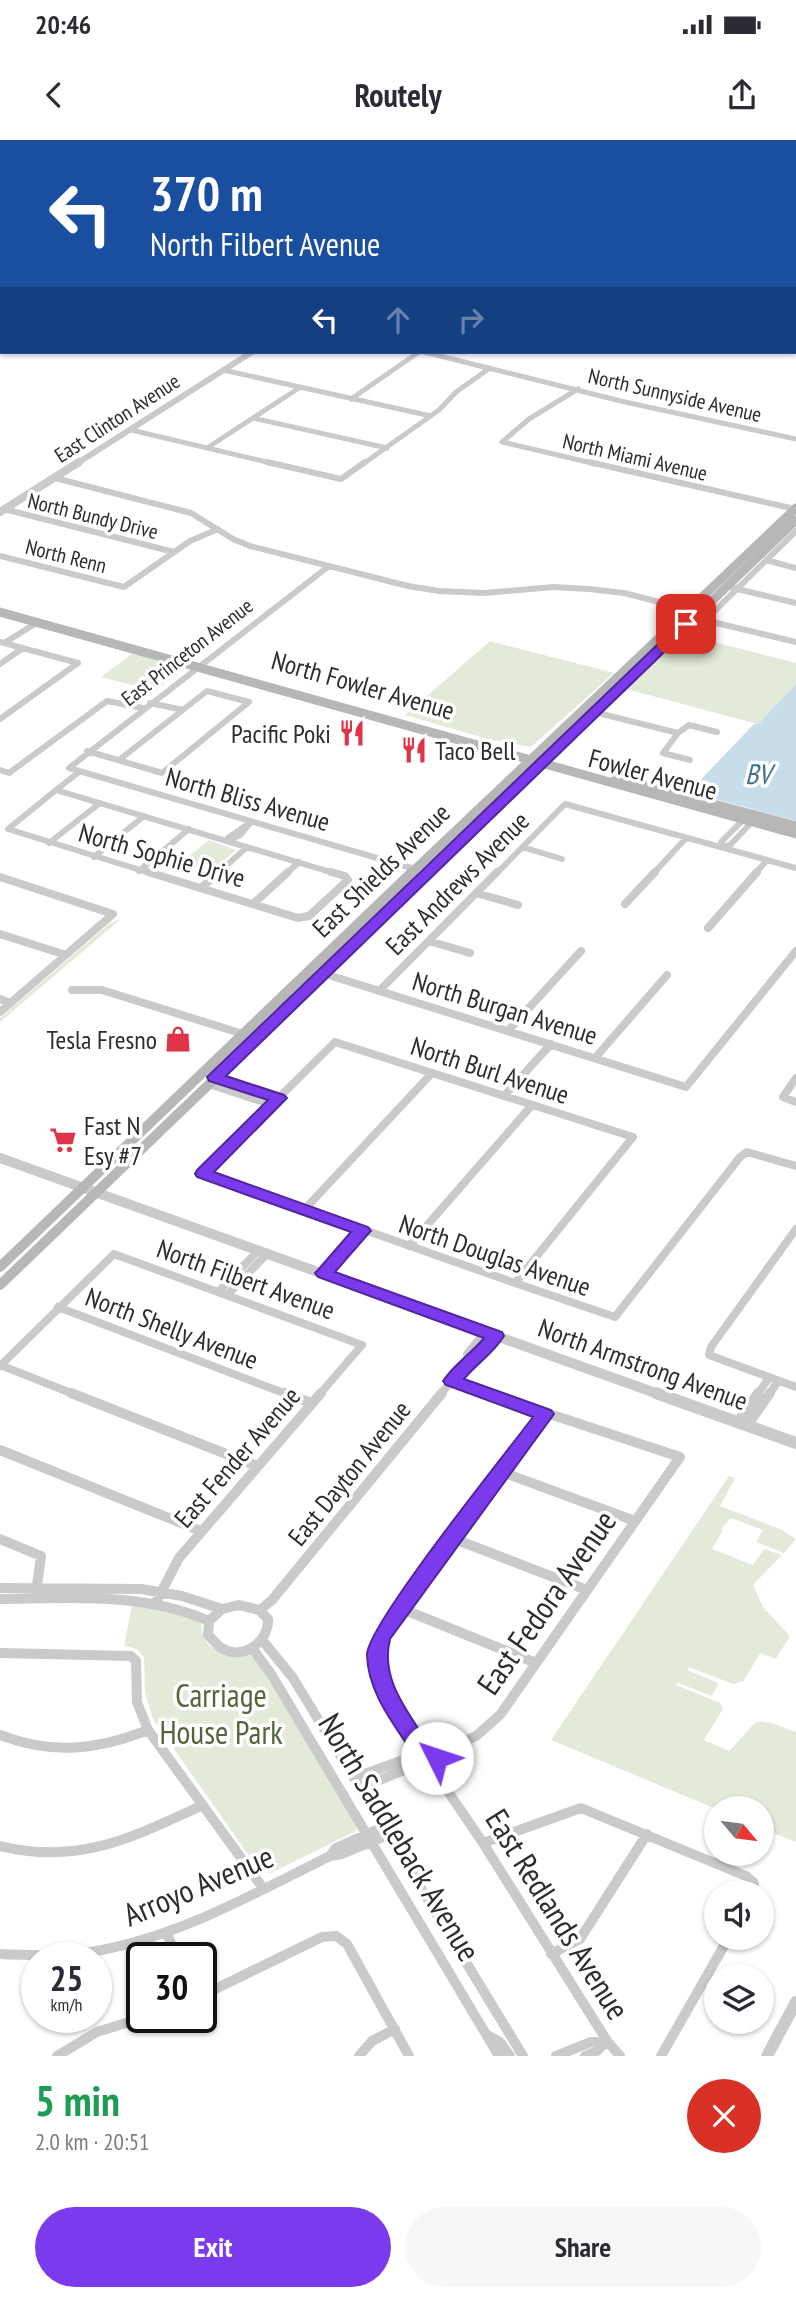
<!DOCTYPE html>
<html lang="en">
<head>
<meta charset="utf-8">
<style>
  body { margin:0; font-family:"PT Sans Narrow",sans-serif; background:#f7f7f7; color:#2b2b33; height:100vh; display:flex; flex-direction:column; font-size:26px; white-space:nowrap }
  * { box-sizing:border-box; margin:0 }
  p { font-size:23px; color:#7c7c81 }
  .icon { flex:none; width:38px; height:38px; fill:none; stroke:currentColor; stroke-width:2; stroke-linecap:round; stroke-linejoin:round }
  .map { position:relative; height:1916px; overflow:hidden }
  .details { display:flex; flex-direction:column; background:#fff; flex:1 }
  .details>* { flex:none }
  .banner { position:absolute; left:0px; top:0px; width:796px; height:214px; box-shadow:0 2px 5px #0004; background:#1a4fa0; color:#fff; overflow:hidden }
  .needle { width:46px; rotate:119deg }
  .buttons { position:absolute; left:704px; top:1656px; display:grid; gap:14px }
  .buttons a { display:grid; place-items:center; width:70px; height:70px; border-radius:50%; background:#fff; box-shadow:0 2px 5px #0004; font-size:35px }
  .speed { position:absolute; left:21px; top:1802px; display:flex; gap:14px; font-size:35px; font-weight:700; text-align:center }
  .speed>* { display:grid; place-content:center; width:91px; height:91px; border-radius:50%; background:#fff; box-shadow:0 2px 5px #0004; line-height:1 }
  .speed small { font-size:18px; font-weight:400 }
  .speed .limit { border:4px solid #111; border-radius:10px; background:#fff; color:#111 }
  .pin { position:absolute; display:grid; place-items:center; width:60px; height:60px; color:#fff; margin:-30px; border-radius:14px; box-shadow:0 4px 10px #0006 }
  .me { position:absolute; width:77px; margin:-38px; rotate:311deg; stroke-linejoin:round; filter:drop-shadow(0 0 5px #0008) }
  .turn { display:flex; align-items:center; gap:24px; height:147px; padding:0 35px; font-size:32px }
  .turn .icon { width:91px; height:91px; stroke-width:2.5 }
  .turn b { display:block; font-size:49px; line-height:60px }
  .lanes { display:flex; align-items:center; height:66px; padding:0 35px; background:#0003; justify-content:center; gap:35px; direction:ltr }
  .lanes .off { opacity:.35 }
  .round { display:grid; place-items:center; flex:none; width:74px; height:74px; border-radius:37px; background:#f7f7f7 }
  .headline { display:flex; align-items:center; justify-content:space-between; height:119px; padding:0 35px }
  h1 { font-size:42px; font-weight:700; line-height:52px; color:#1e9e55 }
  .primary-button { display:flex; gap:14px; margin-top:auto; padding:14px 35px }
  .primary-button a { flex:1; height:80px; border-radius:42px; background:#7c3aed; color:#fff; font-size:28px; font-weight:700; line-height:80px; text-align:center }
  .primary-button a+a { background:#f7f7f7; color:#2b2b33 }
  .status { display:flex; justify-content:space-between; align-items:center; height:49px; padding:0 35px; background:#fff; direction:ltr }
  .status svg { height:19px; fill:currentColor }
  header { display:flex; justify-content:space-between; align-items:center; height:91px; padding:0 35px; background:#fff; font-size:32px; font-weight:700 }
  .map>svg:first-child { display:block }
</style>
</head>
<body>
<div class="status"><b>20:46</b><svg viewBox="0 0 49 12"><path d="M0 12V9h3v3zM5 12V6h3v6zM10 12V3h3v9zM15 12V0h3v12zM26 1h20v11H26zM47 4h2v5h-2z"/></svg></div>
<header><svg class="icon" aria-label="back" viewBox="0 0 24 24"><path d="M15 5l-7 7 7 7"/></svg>Routely<svg class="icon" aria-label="share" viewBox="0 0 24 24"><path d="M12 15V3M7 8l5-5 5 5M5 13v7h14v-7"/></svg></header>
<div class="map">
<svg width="796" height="1916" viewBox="0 0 796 1916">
  <rect width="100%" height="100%" fill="#fff"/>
  <!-- green -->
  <path fill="#e3eada" d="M 0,0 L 400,0 L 410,2 L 2,2 L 2,14 Z
    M 683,494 L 796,523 L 796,544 L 758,584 L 626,549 Z
    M 490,501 L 614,533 L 531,607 L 488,599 L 405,575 Z
    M 133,513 L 184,527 L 184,529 L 155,551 L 101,537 Z
    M 209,700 L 236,710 L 211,732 L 181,723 Z
    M 122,778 L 0,882 L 0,878 L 109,784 Z
    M 729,1336 L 735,1338 L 720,1366 L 780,1389 L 796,1399 L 784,1413 L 756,1402 L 763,1390 L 731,1378 L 721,1389 L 723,1390 L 712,1409 L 753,1425 L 764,1409 L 782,1415 L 753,1445 L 763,1467 L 790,1496 L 776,1519 L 760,1513 L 744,1541 L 733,1544 L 689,1527 L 687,1530 L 719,1543 L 712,1556 L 678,1543 L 676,1545 L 720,1563 L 723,1569 L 704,1600 L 729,1611 C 762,1578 749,1574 796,1592 L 796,1702 L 761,1688 L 761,1668 L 716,1669 L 551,1600 Z
    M 132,1465 L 153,1467 L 201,1482 C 203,1523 232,1504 255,1518 L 357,1685 L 356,1691 L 271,1733 L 259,1730 L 153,1579 L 145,1553 L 144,1517 L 137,1509 L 124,1506 Z"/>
  <!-- water -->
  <path fill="#c7deea" d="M 796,544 L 796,681 L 689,652 L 754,584 L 758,584 Z"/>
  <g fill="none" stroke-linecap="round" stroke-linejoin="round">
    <!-- minor-far3 -->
    <path stroke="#cacaca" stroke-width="5" d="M 783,0 L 794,2
      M 651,2 L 678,0
      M 424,212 L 625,262 L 796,299
      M 223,230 L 431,276
      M 578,249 L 529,279 L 502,302 L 596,324
      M 351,259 L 419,212
      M 253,278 L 387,308
      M 131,290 L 275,324
      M 207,308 L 299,248
      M 363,324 L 439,270 L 456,252 L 490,228"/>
    <!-- minor-far2 -->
    <path stroke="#cacaca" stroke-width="6" d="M 267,322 L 341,339 L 365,322
      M 589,322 L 795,369
      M 55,338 L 191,373 L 233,399 L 250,406 L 408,446 L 439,451 L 484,453 L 553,447 L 589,449 L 624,453 L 699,472
      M 4,369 L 174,412
      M 0,416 L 124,447 L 190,401 L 218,389
      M 766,420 L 796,428
      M 329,426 L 69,628 L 415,729
      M 733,448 L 796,463
      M 704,480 L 796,502
      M 691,494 L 796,391
      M 0,502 L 78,523
      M 4,503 L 38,482
      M 0,524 L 23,508
      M 150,563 L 183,570
      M 594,572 L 678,593 L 689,585 L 717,592
      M 0,579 L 78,523
      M 678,593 L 663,613 L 690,620
      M 87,611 L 162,633 L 249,562 L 207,551 L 119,620
      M 0,630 L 9,633 L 107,561 L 143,568
      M 56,650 L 337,734
      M 56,650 L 8,689 L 153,734
      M 56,650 L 79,632
      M 228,701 L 228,698 L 251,682
      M 228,701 L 240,695 L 251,682
      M 49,703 L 100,663
      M 522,707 L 562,719
      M 722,707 L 730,705 L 752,682
      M 722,707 L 721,702 L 743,680
      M 94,717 L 144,676
      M 139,731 L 189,689
      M 217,734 L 247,707
      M 286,734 L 299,722
      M 496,734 L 565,664 L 796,728
      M 653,734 L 686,698
      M 755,734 L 767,720"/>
    <!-- minor-far1 -->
    <path stroke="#cacaca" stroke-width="8" d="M 148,732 L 298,778 L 309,776 L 348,740 L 345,736 L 331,732
      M 0,737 L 113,774 L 0,872
      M 201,748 L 219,732
      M 476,753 L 518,765
      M 253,764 L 288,732
      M 625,764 L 655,732
      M 708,788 L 757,732
      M 0,794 L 66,815
      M 429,801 L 470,813
      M 322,833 L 686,947 L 796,811
      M 72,850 L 102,850 L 243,894
      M 379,851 L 497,732
      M 0,859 L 11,863
      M 508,891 L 581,811
      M 335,902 L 633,997 L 515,1143 L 203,1033 Z
      M 595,918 L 667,835
      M 215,937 L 279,958
      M 796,938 L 783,957 L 796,962
      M 209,944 L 273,965
      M 504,956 L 551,904
      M 304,1070 L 432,933
      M 796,1089 L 711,1207 L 709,1215 L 796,1247
      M 409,1106 L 532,965
      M 324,1134 L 362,1091
      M 515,1143 L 615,1177 L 740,1017 L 747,1012 L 796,1026
      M 218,1152 L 259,1110
      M 227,1155 L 268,1113
      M 58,1167 L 289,1255
      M 468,1221 L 467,1214 L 485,1192
      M 0,1225 L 76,1255
      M 0,1226 L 114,1114 L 362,1205 L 319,1255
      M 452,1241 L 491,1255
      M 440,1255 L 468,1221 L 477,1218 L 496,1196
      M 757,1255 L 769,1238
      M 769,1255 L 778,1241"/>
    <!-- minor -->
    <path stroke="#cacaca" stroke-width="10" d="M 71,1253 L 257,1326
      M 285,1253 L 311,1263
      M 738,1282 L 758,1253
      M 747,1286 L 770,1253
      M 0,1310 L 201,1391
      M 502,1332 L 635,1381
      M 452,1398 L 587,1450
      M 0,1399 L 41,1416 L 36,1453
      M 0,1448 L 141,1449 L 182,1456 L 222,1469
      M 0,1459 C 70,1458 144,1452 209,1481
      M 155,1464 L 179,1418 L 321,1253
      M 239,1465 L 259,1470 L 268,1479 C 269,1502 242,1522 220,1507 C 216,1504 212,1499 208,1495 L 209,1481 L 222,1469 Z
      M 400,1468 L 536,1523
      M 260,1470 L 272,1460 L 442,1253
      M 263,1501 L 293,1538 L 523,1916
      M 252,1508 L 271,1534 L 499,1916
      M 0,1513 L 131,1516 L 136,1521 L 137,1562 L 148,1590 L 263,1748
      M 0,1595 C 52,1615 97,1610 148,1590
      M415 1617a10 10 0 1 1 20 0a10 10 0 1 1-20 0Z
      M 421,1609 C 383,1553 360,1532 400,1468 L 545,1274
      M 436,1614 L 476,1596 L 500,1575 L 680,1317 L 486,1253
      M 430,1625 L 483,1703 L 607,1901 L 620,1916
      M 354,1638 L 414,1616
      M 360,1648 L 419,1624
      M 483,1703 L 581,1668 L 746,1736 L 754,1743 L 754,1752
      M 0,1706 C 79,1725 131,1698 201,1666
      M 330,1716 L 336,1708 L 383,1687
      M 167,1794 L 178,1818
      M 0,1814 C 31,1815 61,1817 91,1812 C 177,1798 253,1754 330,1716 L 342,1714 L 388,1695
      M 551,1814 L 580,1799 L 647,1694
      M 201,1856 L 322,1797 L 336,1796 L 347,1804 L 409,1916
      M 487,1895 L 500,1902 L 510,1916
      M 57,1916 L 97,1892 L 142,1878
      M 359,1916 L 372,1901 L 395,1889
      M 556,1916 L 591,1902 L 607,1901
      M 585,1916 L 597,1911 L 607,1901
      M 661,1916 L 729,1797"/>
    <!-- tertiary-far3 -->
    <path stroke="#cacaca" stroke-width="6" d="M 76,324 L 252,212"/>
    <!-- tertiary-far2 -->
    <path stroke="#cacaca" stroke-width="8" d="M 0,372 L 79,322"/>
    <!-- tertiary-far1 -->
    <path stroke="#cacaca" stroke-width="10" d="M 0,1018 L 661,1255"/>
    <!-- tertiary -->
    <path stroke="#cacaca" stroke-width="12" d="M 656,1253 L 796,1303
      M 767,1916 L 796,1862"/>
    <!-- secondary-far1 -->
    <path stroke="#b7b7b7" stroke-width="9" d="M 0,472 L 796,694
      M 616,638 L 796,686
      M 410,734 L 796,368
      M 428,734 L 796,380"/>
    <!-- secondary -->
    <path stroke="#b7b7b7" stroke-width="10" d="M 0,1127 L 412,732
      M 0,1145 L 430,732"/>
    <!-- primary -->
    <path fill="#a5a5a5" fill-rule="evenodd" d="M 794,67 L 796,67 L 796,71 L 794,71 Z"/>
  </g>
  <!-- route -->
  <path fill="#7c3aed" stroke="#51269a" stroke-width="2" d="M 686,481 L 692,484 L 690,487 L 226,936 L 284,955 L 287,958 L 214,1032 L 368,1087 L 371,1091 L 368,1094 L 335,1132 L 502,1192 L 504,1196 C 493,1214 477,1223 464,1239 L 551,1270 L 554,1274 L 390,1499 C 380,1539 407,1570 427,1602 L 440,1605 L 447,1618 L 444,1624 L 437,1626 L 429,1624 L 426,1618 L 414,1615 C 394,1584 368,1553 367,1515 C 366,1486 507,1312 533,1277 L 446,1245 L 443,1241 C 455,1223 471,1214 484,1198 L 318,1137 L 315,1133 L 318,1130 L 351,1092 L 197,1037 L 195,1034 L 197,1030 L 268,960 L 209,941 L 207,937 L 681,482 Z"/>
  <!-- icons -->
  <defs>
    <g id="restaurant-bare" transform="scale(2.1)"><path d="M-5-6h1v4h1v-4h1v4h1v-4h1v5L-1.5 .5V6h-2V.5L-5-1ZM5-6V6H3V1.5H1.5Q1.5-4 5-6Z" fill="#df3348" stroke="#fff" stroke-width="2.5" paint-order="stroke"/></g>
    <g id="shop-bare" transform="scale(2.1)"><path d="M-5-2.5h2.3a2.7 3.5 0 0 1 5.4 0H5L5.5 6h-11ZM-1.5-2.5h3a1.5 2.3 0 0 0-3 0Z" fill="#df3348" stroke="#fff" stroke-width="2.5" paint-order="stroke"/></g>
    <g id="supermarket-bare" transform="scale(2.1)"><path d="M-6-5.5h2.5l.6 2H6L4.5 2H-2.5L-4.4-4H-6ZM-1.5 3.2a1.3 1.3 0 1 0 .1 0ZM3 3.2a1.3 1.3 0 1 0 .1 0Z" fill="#df3348" stroke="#fff" stroke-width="2.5" paint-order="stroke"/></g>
  </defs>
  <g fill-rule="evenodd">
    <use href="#restaurant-bare" x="352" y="593"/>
    <use href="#restaurant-bare" x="414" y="610"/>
    <use href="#shop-bare" x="178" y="899"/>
    <use href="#supermarket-bare" x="63" y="1000"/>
  </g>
  <g text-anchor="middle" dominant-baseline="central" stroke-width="7" stroke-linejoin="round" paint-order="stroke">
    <!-- far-street labels -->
    <g font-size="21" fill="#2d2d2d" stroke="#fff">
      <text transform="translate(675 255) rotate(13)">North Sunnyside Avenue</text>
      <text transform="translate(117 278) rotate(-33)">East Clinton Avenue</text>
      <text transform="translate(635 317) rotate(13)">North Miami Avenue</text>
      <text transform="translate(93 376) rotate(14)">North Bundy Drive</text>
      <text transform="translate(66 416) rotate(14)">North Renn</text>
      <text transform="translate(187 512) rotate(-38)">East Princeton Avenue</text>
    </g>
    <!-- street labels -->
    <g font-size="26" fill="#2d2d2d" stroke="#fff">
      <text transform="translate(363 545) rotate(16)">North Fowler Avenue</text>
      <text transform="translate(653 634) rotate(15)">Fowler Avenue</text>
      <text transform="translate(248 659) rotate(16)">North Bliss Avenue</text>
      <text transform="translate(162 715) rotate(16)">North Sophie Drive</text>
      <text transform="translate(381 730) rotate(-44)">East Shields Avenue</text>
      <text transform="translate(457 743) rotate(-45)">East Andrews Avenue</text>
      <text transform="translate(505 868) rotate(17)">North Burgan Avenue</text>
      <text transform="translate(490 930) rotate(18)">North Burl Avenue</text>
      <text transform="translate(495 1115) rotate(19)">North Douglas Avenue</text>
      <text transform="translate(246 1139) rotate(20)">North Filbert Avenue</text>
      <text transform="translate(172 1188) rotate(21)">North Shelly Avenue</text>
      <text transform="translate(643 1224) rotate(20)">North Armstrong Avenue</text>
      <text transform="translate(237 1317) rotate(-49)">East Fender Avenue</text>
      <text transform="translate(349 1333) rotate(-51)">East Dayton Avenue</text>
    </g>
    <!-- poi labels -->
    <g font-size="26" fill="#2d2d2d" stroke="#fff" text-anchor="end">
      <text x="331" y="593">Pacific Poki</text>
      <text x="435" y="610" text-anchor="start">Taco Bell</text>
      <text x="157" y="899">Tesla Fresno</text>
      <text x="84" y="985" text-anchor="start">Fast N<tspan x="84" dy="30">Esy #7</tspan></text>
    </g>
    <!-- water labels -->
    <g font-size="28" font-style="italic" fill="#3e718c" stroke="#fff">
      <text x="758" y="633">BV</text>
    </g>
    <!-- near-street labels -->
    <g font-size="32" fill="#2d2d2d" stroke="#fff">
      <text transform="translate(546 1462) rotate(-55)">East Fedora Avenue</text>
      <text transform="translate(400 1697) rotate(59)">North Saddleback Avenue</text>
      <text transform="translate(198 1745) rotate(-23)">Arroyo Avenue</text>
      <text transform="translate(558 1774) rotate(58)">East Redlands Avenue</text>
    </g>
    <!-- near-park labels -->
    <g font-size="32" fill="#52663c" stroke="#fff">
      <text x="221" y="1555">Carriage<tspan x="221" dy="37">House Park</tspan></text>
    </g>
  </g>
</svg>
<div class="buttons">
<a><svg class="needle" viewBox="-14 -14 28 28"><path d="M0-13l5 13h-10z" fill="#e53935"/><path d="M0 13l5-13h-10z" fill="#7c7c81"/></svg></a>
<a><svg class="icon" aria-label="sound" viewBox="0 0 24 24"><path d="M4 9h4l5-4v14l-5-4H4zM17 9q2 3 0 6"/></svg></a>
<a><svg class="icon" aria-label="layers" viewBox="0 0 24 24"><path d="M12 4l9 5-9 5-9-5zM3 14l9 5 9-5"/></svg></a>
</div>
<div class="speed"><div>25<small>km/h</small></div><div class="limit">30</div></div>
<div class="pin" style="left:686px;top:484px;background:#d93025"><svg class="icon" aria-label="arrive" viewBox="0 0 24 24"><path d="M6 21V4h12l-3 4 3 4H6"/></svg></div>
<svg class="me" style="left:437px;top:1618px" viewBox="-20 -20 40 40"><circle r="19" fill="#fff"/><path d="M0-13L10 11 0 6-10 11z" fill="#7c3aed"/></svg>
<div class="banner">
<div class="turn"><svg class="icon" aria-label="left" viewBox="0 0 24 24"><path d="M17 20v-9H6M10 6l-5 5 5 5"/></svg><div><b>370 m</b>North Filbert Avenue</div></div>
<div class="lanes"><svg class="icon" aria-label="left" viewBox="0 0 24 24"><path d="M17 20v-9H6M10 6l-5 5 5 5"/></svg><svg class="icon off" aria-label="ahead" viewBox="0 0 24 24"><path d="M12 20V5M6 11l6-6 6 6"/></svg><svg class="icon off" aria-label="right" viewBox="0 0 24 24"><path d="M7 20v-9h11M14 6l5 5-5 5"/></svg></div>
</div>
</div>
<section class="details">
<div class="headline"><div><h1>5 min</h1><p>2.0 km · 20:51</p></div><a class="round" style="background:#d93025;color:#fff"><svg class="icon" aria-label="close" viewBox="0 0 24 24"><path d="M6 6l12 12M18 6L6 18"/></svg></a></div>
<div class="primary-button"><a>Exit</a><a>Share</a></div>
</section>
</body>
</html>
